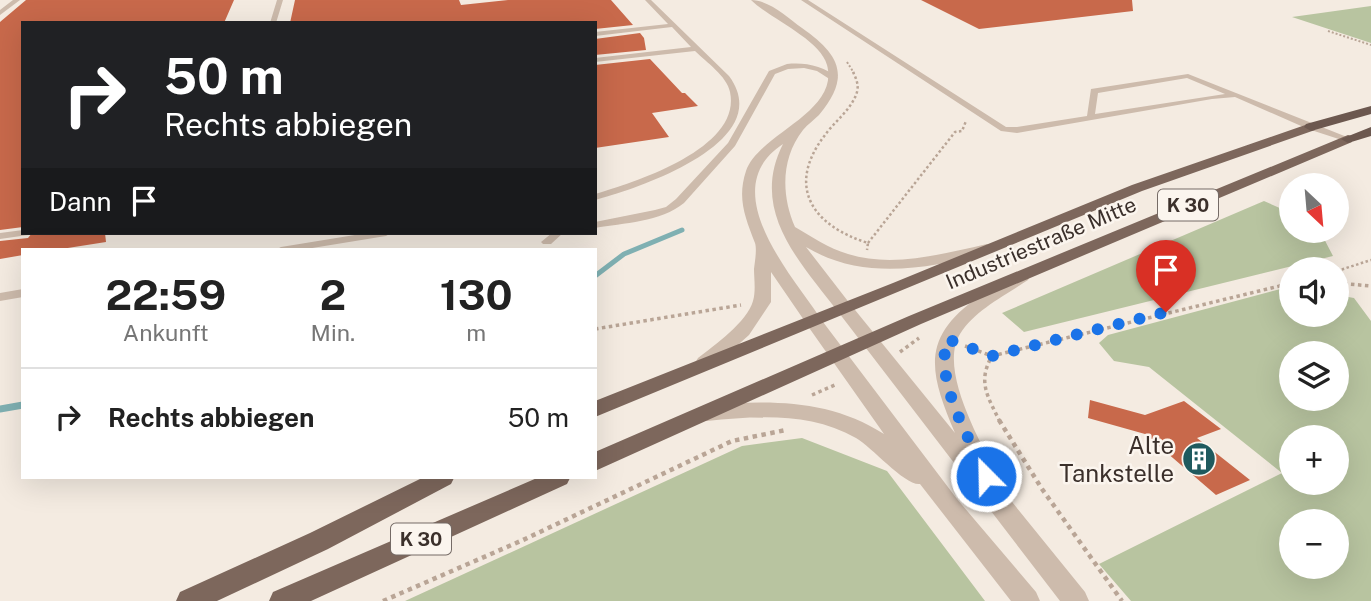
<!DOCTYPE html>
<html lang="de">
<head>
<meta charset="utf-8">
<style>
  body { margin:0; font-family:"Public Sans",sans-serif; background:#f6f6f6; color:#222; height:100vh; display:flex; flex-direction:column; font-size:26px; white-space:nowrap }
  * { box-sizing:border-box; margin:0 }
  p { font-size:23px; color:#767676 }
  .icon { flex:none; width:38px; height:38px; fill:none; stroke:currentColor; stroke-width:2; stroke-linecap:round; stroke-linejoin:round }
  .map { position:relative; flex:1; overflow:hidden }
  .drawer { position:absolute; left:21px; top:248px; width:576px; height:231px; display:flex; flex-direction:column; background:#fff; border-radius:0px; box-shadow:0 7px 28px #0002 }
  .drawer>* { flex:none }
  .hud { position:absolute; left:21px; top:21px; width:576px; height:214px; border-radius:0px; box-shadow:0 7px 28px #0002; background:#202124; color:#fff; overflow:hidden }
  .needle { width:46px; rotate:154deg }
  .buttons { position:absolute; left:1279px; top:173px; display:grid; gap:14px }
  .buttons a { display:grid; place-items:center; width:70px; height:70px; border-radius:50%; background:#fff; box-shadow:0 7px 28px #0002; font-size:35px }
  .pin { position:absolute; display:grid; place-items:center; width:60px; height:60px; color:#fff; margin:-72px -30px; border-radius:50% 50% 50% 0; rotate:-45deg; box-shadow:0 0 7px #0007 }
  .pin .icon { rotate:45deg }
  .me { position:absolute; width:77px; margin:-38px; rotate:337deg; stroke-linejoin:round; filter:drop-shadow(0 0 5px #0008) }
  .turn { display:flex; align-items:center; gap:24px; height:147px; padding:0 28px; font-size:32px }
  .turn .icon { width:91px; height:91px; stroke-width:2.5 }
  .turn b { display:block; font-size:49px; line-height:60px }
  .then { display:flex; align-items:center; height:66px; padding:0 28px; background:#0003; gap:14px; font-size:26px }
  .eta { display:flex; justify-content:space-evenly; align-items:center; height:119px; text-align:center }
  .eta b { font-size:42px; font-weight:700; line-height:49px }
  ul { padding:0; list-style:none }
  li { display:flex; align-items:center; gap:21px; height:98px; padding:0 28px; border-top:2px solid #e0e0e0 }
  li div { flex:1 }
  li b { display:block; font-size:26px }
  li em { font-style:normal }
  .map>svg:first-child { display:block }
</style>
</head>
<body>
<div class="map">
<svg width="1371" height="601" viewBox="0 0 1371 601">
  <rect width="100%" height="100%" fill="#f4ebe1"/>
  <!-- green -->
  <path fill="#b8c4a0" fill-rule="evenodd" d="M 1371,6 L 1371,43 L 1292,17 Z
    M 1264,201 L 1291,213 L 1292,231 L 1320,231 L 1333,256 L 1024,332 L 1002,313 Z
    M 1288,287 L 1291,287 L 1292,315 L 1337,315 L 1337,295 L 1354,298 L 1371,321 L 1371,601 L 1131,601 L 1099,564 L 1282,473 L 1149,367 L 1114,361 L 1099,343 L 1108,335 ZM 1292,354 L 1337,354 L 1337,399 L 1292,399 ZM 1292,438 L 1337,438 L 1337,483 L 1292,483 ZM 1292,522 L 1337,522 L 1337,567 L 1292,567 Z
    M 802,438 L 887,471 L 985,601 L 405,601 L 742,446 Z"/>
  <g fill="none" stroke-linecap="round" stroke-linejoin="round">
    <!-- stream-far1 -->
    <path stroke="#7fb0b2" stroke-width="5" d="M 595,276 L 624,254 L 682,230"/>
    <!-- stream -->
    <path stroke="#7fb0b2" stroke-width="7" d="M 0,409 L 23,405"/>
  </g>
  <!-- building -->
  <path fill="#c8694b" d="M 26,0 L 234,0 L 224,23 L 23,23 L 23,227 L 0,230 L 0,22 Z
    M 295,0 L 459,0 L 461,5 L 508,0 L 611,0 L 633,25 L 595,29 L 595,23 L 290,23 Z
    M 921,0 L 1132,0 L 1133,11 L 979,29 Z
    M 640,33 L 644,38 L 646,50 L 595,55 L 595,39 Z
    M 650,59 L 682,93 L 685,93 L 698,106 L 652,113 L 669,137 L 595,148 L 595,65 Z
    M 32,233 L 105,233 L 106,242 L 55,250 L 23,250 L 23,255 L 0,259 L 0,241 L 28,238 Z
    M 1090,400 L 1145,415 L 1184,401 L 1221,429 L 1197,438 L 1250,480 L 1216,495 L 1145,434 L 1088,418 Z"/>
  <g fill="none" stroke-linecap="round" stroke-linejoin="round">
    <!-- path-far3 -->
    <path stroke="#b9a596" stroke-width="2" stroke-dasharray="2 2" stroke-linecap="butt" d="M 1328,31 L 1371,45
      M 847,62 L 854,73"/>
    <!-- path-far2 -->
    <path stroke="#b9a596" stroke-width="2.5" stroke-dasharray="2.5 2.5" stroke-linecap="butt" d="M 853,72 C 856,78 859,85 857,92 C 852,109 835,121 825,135 C 785,187 813,226 868,243 L 867,250
      M 868,243 L 955,132 L 962,131 L 966,121
      M 1337,271 L 1371,260"/>
    <!-- path-far1 -->
    <path stroke="#b9a596" stroke-width="3.5" stroke-dasharray="3.5 3.5" stroke-linecap="butt" d="M 1337,283 L 1371,286
      M 595,329 L 741,305
      M 965,346 L 992,356
      M 900,352 L 919,338
      M 812,395 L 837,384
      M 1000,422 C 988,397 977,382 992,356 L 1292,283"/>
    <!-- path -->
    <path stroke="#b9a596" stroke-width="4.5" stroke-dasharray="4.5 4.5" stroke-linecap="butt" d="M 999,420 L 1042,489 L 1122,601
      M 383,601 L 523,540 L 732,441 L 786,430"/>
    <!-- service -->
    <path fill="#cdbbac" fill-rule="evenodd" d="M 13,0 L 20,0 L 0,15 L 0,10 Z
      M 277,0 L 283,0 L 276,23 L 270,23 Z
      M 645,0 L 651,0 L 729,76 C 778,142 639,188 595,200 L 595,194 C 636,182 742,148 730,92 C 727,76 706,62 695,51 L 595,62 L 595,58 L 691,47 L 672,27 L 595,36 L 595,32 L 668,24 Z
      M 801,0 L 808,0 L 1006,127 L 1017,127 L 1087,116 L 1091,89 L 1188,74 L 1352,139 L 1348,142 L 1308,129 L 1235,97 L 1212,99 L 1017,133 L 1001,131 ZM 1187,78 L 1225,94 L 1095,114 L 1098,93 Z
      M 787,64 C 805,62 824,66 838,78 L 831,80 L 817,71 L 804,68 L 788,69 L 775,74 L 735,146 L 684,203 C 661,222 623,223 595,228 L 595,222 L 655,210 L 666,207 L 676,199 L 728,143 L 769,71 Z
      M 23,230 L 23,233 L 29,233 L 28,235 L 0,239 L 0,233 Z
      M 367,233 L 391,233 L 386,236 L 300,250 L 275,250 L 281,247 Z
      M 552,233 L 563,233 L 551,244 L 543,244 L 541,242 Z
      M 23,289 L 23,297 L 0,301 L 0,293 Z"/>
    <!-- minor -->
    <path fill="#cdbbac" fill-rule="evenodd" d="M 751,0 C 769,0 787,17 802,28 C 839,54 852,76 819,115 C 814,120 808,124 803,130 C 781,158 781,195 795,227 C 812,237 828,248 848,254 C 893,268 942,254 987,244 L 995,249 L 993,252 C 931,268 864,282 806,247 L 854,309 L 845,315 L 839,313 C 800,262 749,211 783,144 C 713,190 793,276 823,322 L 820,326 L 808,326 L 771,272 L 771,302 L 749,335 L 712,368 L 698,368 L 695,363 L 698,358 C 715,345 747,322 753,301 C 756,291 754,278 754,269 C 755,261 757,249 755,243 C 745,217 737,198 746,171 C 758,134 840,113 827,65 C 820,39 770,19 751,0 Z"/>
    <!-- tertiary -->
    <path fill="#cdbbac" fill-rule="evenodd" d="M 1022,271 L 1028,272 L 1030,276 L 1028,280 C 1006,295 975,310 960,334 C 938,370 981,442 997,476 L 995,481 L 1085,592 L 1089,601 L 1060,601 L 836,309 L 845,303 L 851,305 L 955,433 C 929,372 920,337 980,296 C 993,288 1007,275 1022,271 Z
      M 814,316 L 820,318 L 957,499 L 1036,592 L 1040,601 L 1011,601 L 920,484 C 905,486 872,447 856,438 C 810,412 758,416 707,421 L 700,418 L 697,413 L 700,408 L 707,405 C 769,400 830,399 884,434 L 805,322 Z"/>
    <!-- primary -->
    <path fill="#7d675c" fill-rule="evenodd" d="M 1311,123 L 1315,124 L 1315,130 L 1142,191 L 595,417 L 595,401 L 893,283 L 1132,185 Z
      M 1348,135 L 1352,136 L 1352,142 L 921,324 L 595,471 L 595,452 L 909,316 Z
      M 422,478 L 454,478 L 451,484 L 328,549 L 217,601 L 176,601 L 180,592 L 310,533 Z
      M 537,478 L 570,478 L 567,484 L 311,601 L 269,601 L 273,592 Z"/>
    <!-- trunk -->
    <path fill="#6c584f" fill-rule="evenodd" d="M 1371,106 L 1371,114 L 1311,131 L 1304,127 L 1306,124 Z
      M 1371,127 L 1371,136 L 1348,143 L 1341,139 Z"/>
  </g>
  <g fill="none" stroke-linecap="round" stroke-linejoin="round">
    <!-- route -->
    <path stroke="#1a73e8" stroke-width="12" stroke-dasharray="0 21.6" d="M 986,476 C 969,435 935,385 947,339 L 992,356 L 1166,312"/>
  </g>
  <!-- icons -->
  <defs>
    <g id="building-disc" transform="scale(1.75)"><circle r="9.5" fill="#1f5a5e" stroke="#fbf5ee"/><path d="M-4-6H4V6H1V3H-1V6H-4ZM-2.5-4.3h1.7v1.8h-1.7ZM.8-4.3h1.7v1.8H.8ZM-2.5-1h1.7V.8h-1.7ZM.8-1h1.7V.8H.8Z" fill="#fff"/></g>
  </defs>
  <g fill-rule="evenodd">
    <use href="#building-disc" x="1199" y="459"/>
  </g>
  <g text-anchor="middle" dominant-baseline="central" stroke-width="5" stroke-linejoin="round" paint-order="stroke">
    <!-- shield labels -->
    <g fill="#fbf5ee" stroke="#756b66" stroke-width="2">
      <rect x="1158" y="189.5" width="60" height="31" rx="5"/>
      <rect x="391" y="523.5" width="60" height="31" rx="5"/>
    </g>
    <g font-size="19" font-weight="bold" fill="#3b302b">
      <text x="1188" y="205">K 30</text>
      <text x="421" y="539">K 30</text>
    </g>
    <!-- street labels -->
    <g font-size="21" fill="#3b302b" stroke="#fbf5ee">
      <text transform="translate(1041 243) rotate(-23)">Industriestraße Mitte</text>
    </g>
    <!-- near-poi labels -->
    <g font-size="24" fill="#3b302b" stroke="#fbf5ee" text-anchor="end">
      <text x="1174" y="445">Alte<tspan x="1174" dy="28">Tankstelle</tspan></text>
    </g>
  </g>
</svg>
<div class="buttons">
<a><svg class="needle" viewBox="-14 -14 28 28"><path d="M0-13l5 13h-10z" fill="#e53935"/><path d="M0 13l5-13h-10z" fill="#767676"/></svg></a>
<a><svg class="icon" aria-label="sound" viewBox="0 0 24 24"><path d="M4 9h4l5-4v14l-5-4H4zM17 9q2 3 0 6"/></svg></a>
<a><svg class="icon" aria-label="layers" viewBox="0 0 24 24"><path d="M12 4l9 5-9 5-9-5zM3 14l9 5 9-5"/></svg></a>
<a>+</a>
<a>−</a>
</div>
<div class="pin" style="left:1166px;top:312px;background:#d93025"><svg class="icon" aria-label="arrive" viewBox="0 0 24 24"><path d="M6 21V4h12l-3 4 3 4H6"/></svg></div>
<svg class="me" style="left:986px;top:476px" viewBox="-20 -20 40 40"><circle r="17" fill="#1a73e8" stroke="#fff" stroke-width="3"/><path d="M0-11L8 9 0 5-8 9z" fill="#fff"/></svg>
<div class="hud">
<div class="turn"><svg class="icon" aria-label="right" viewBox="0 0 24 24"><path d="M7 20v-9h11M14 6l5 5-5 5"/></svg><div><b>50 m</b>Rechts abbiegen</div></div>
<div class="then">Dann<svg class="icon" aria-label="arrive" viewBox="0 0 24 24"><path d="M6 21V4h12l-3 4 3 4H6"/></svg></div>
</div>
<section class="drawer">
<div class="eta">
<div><b>22:59</b><p>Ankunft</p></div>
<div><b>2</b><p>Min.</p></div>
<div><b>130</b><p>m</p></div>
</div>
<ul>
<li><svg class="icon" aria-label="right" viewBox="0 0 24 24"><path d="M7 20v-9h11M14 6l5 5-5 5"/></svg><div><b>Rechts abbiegen</b></div><em>50 m</em></li>
</ul>
</section>
</div>
</body>
</html>
